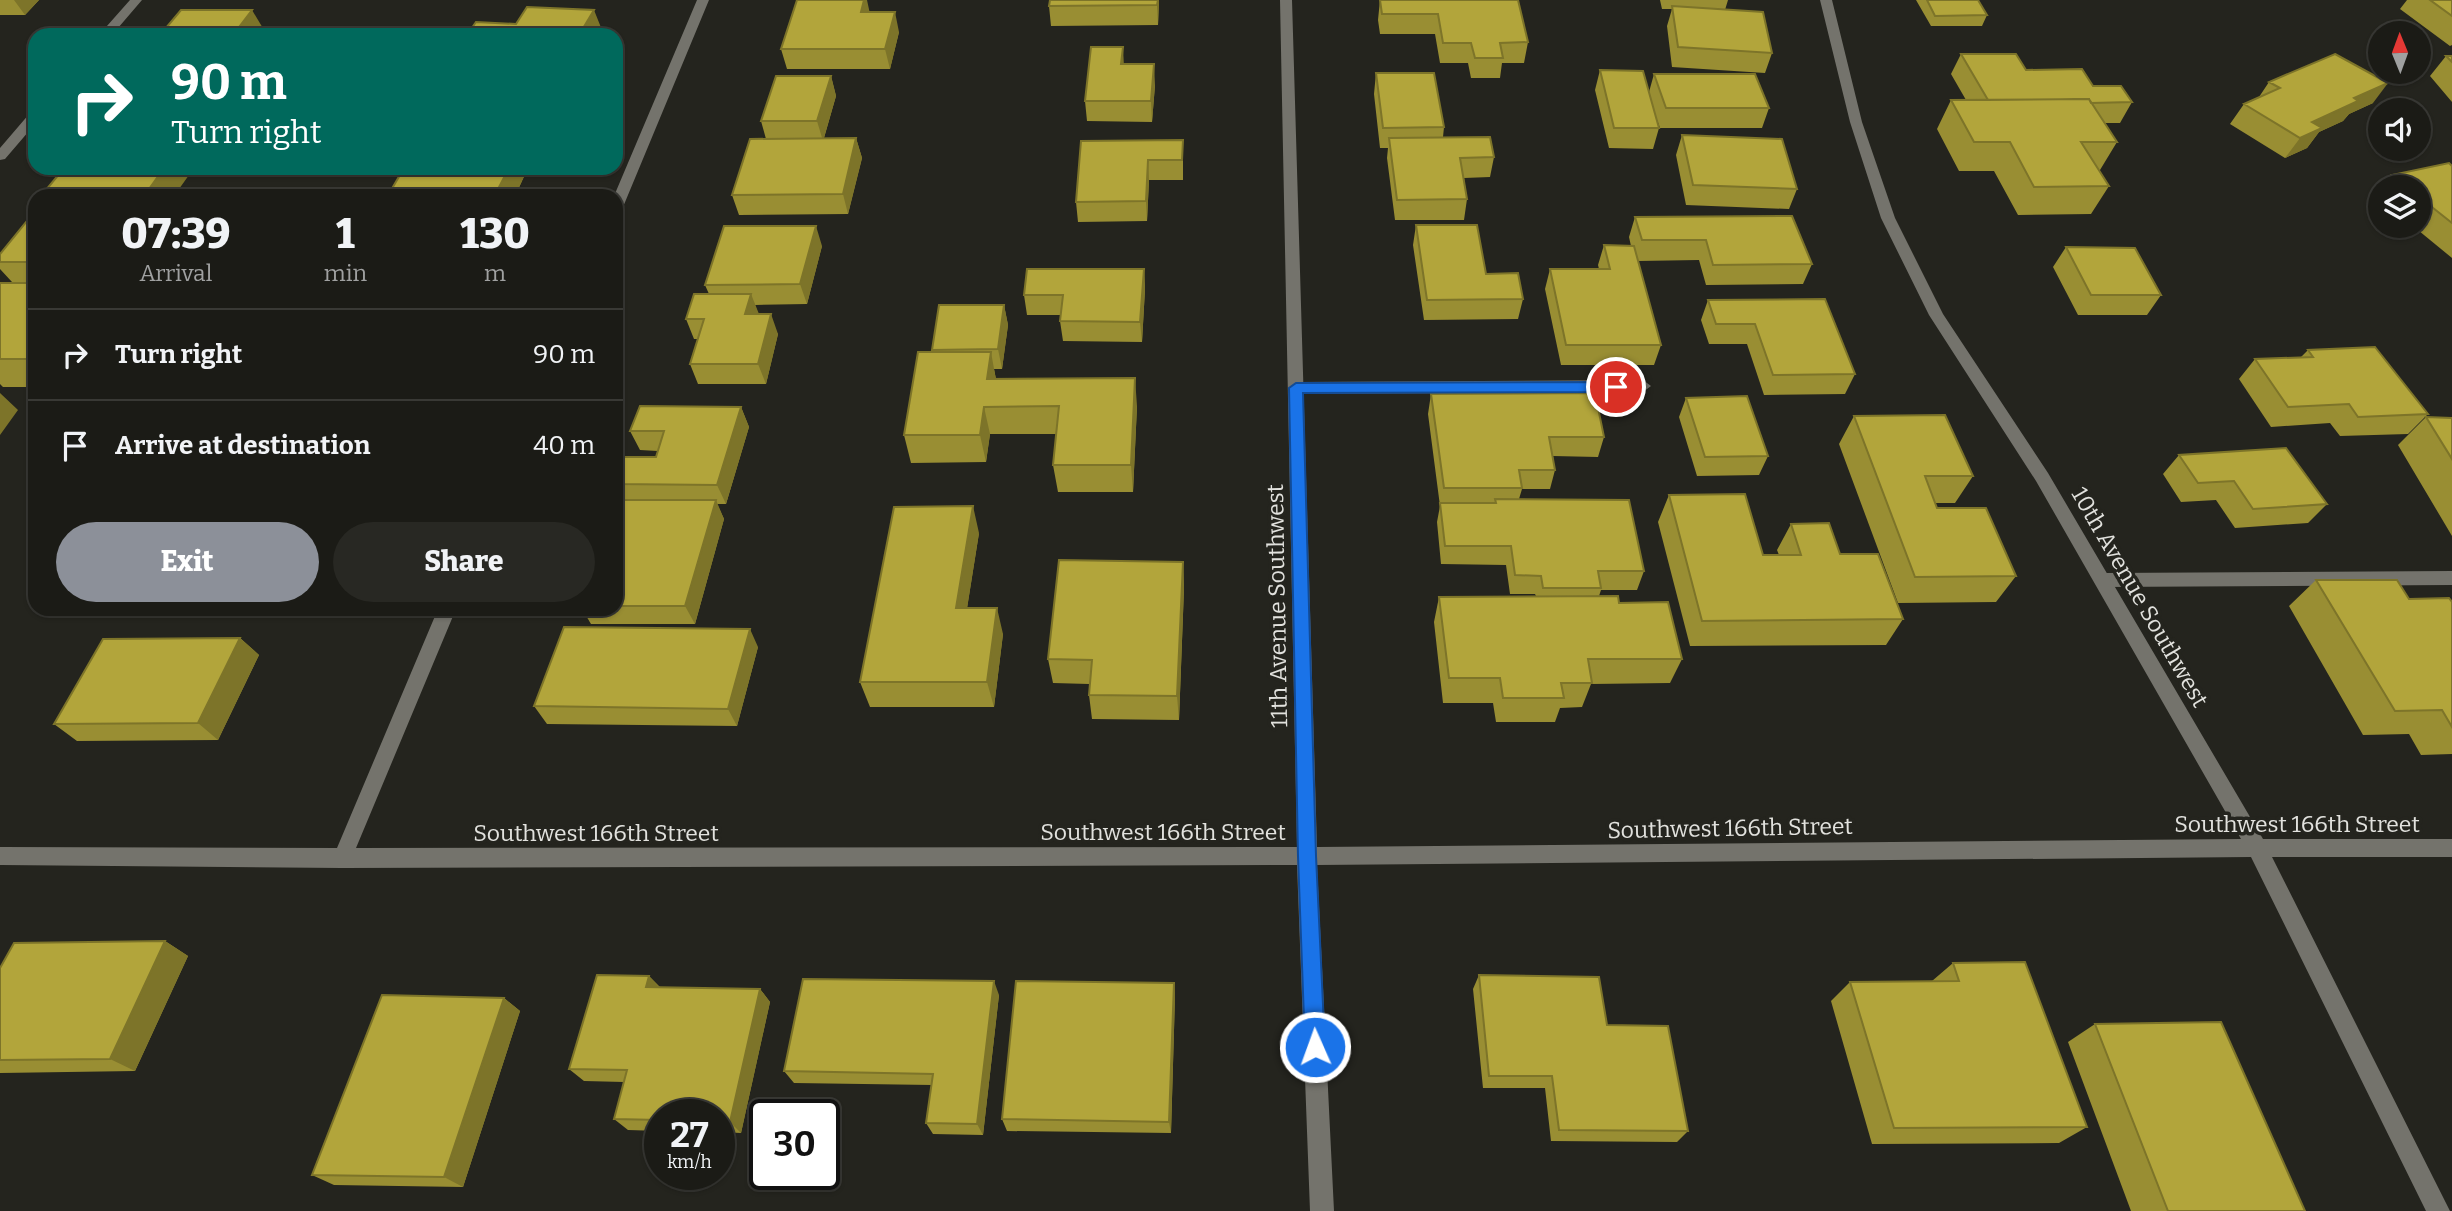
<!DOCTYPE html>
<html lang="en">
<head>
<meta charset="utf-8">
<style>
  body { margin:0; font-family:Bitter,serif; background:#282823; color:#f1f3f6; height:100vh; display:flex; flex-direction:column; font-size:26px; white-space:nowrap }
  * { box-sizing:border-box; margin:0 }
  p { font-size:23px; color:#a0a1a1 }
  .icon { flex:none; width:38px; height:38px; fill:none; stroke:currentColor; stroke-width:2; stroke-linecap:round; stroke-linejoin:round }
  .map { position:relative; flex:1; overflow:hidden }
  .drawer { position:absolute; left:28px; top:189px; width:595px; height:427px; display:flex; flex-direction:column; background:#1b1b16; border-radius:21px; box-shadow:0 2px 5px #0004,0 0 0 2px #393935 }
  .drawer>* { flex:none }
  .banner { position:absolute; left:28px; top:28px; width:595px; height:147px; border-radius:21px; box-shadow:0 2px 5px #0004,0 0 0 2px #393935; background:#00695c; color:#fff; overflow:hidden }
  .needle { width:46px; rotate:359deg }
  .controls { position:absolute; left:2368px; top:21px; display:grid; gap:14px }
  .controls a { display:grid; place-items:center; width:63px; height:63px; border-radius:50%; background:#1b1b16; box-shadow:0 2px 5px #0004,0 0 0 2px #393935; font-size:35px }
  .speed { position:absolute; left:644px; top:1099px; display:flex; gap:14px; font-size:35px; font-weight:700; text-align:center }
  .speed>* { display:grid; place-content:center; width:91px; height:91px; border-radius:50%; background:#1b1b16; box-shadow:0 2px 5px #0004,0 0 0 2px #393935; line-height:1 }
  .speed small { font-size:18px; font-weight:400 }
  .speed .limit { border:4px solid #111; border-radius:10px; background:#fff; color:#111 }
  .pin { position:absolute; display:grid; place-items:center; width:60px; height:60px; color:#fff; margin:-30px; border:4px solid #fff; border-radius:50%; box-shadow:0 2px 7px #0007 }
  .me { position:absolute; width:77px; margin:-38px; rotate:358deg; stroke-linejoin:round; filter:drop-shadow(0 0 5px #0008) }
  .turn { display:flex; align-items:center; gap:24px; height:147px; padding:0 28px; font-size:32px }
  .turn .icon { width:91px; height:91px; stroke-width:2.5 }
  .turn b { display:block; font-size:49px; line-height:60px }
  .eta { display:flex; justify-content:space-evenly; align-items:center; height:119px; text-align:center }
  .eta b { font-size:42px; font-weight:800; line-height:49px }
  .button { display:flex; gap:14px; margin-top:auto; padding:14px 28px }
  .button a { flex:1; height:80px; border-radius:42px; background:#8c9099; color:#fff; font-size:28px; font-weight:800; line-height:80px; text-align:center }
  .button a+a { background:#282823; color:#f1f3f6 }
  ul { padding:0; list-style:none }
  li { display:flex; align-items:center; gap:21px; height:91px; padding:0 28px; border-top:2px solid #393935 }
  li div { flex:1 }
  li b { display:block; font-size:26px }
  li em { font-style:normal }
  .map>svg:first-child { display:block }
</style>
</head>
<body>
<div class="map">
<svg width="2452" height="1211" viewBox="0 0 2452 1211">
  <rect width="100%" height="100%" fill="#24241e"/>
  <g fill="none" stroke-linecap="round" stroke-linejoin="round">
    <!-- service -->
    <path fill="#74736c" fill-rule="evenodd" d="M 1643,380 L 1651,386 L 1643,392 L 1296,394 L 1288,388 L 1296,382 Z
      M 2452,571 L 2452,585 L 2103,587 L 2097,585 L 2094,580 L 2097,575 L 2103,573 Z"/>
    <!-- minor -->
    <path fill="#74736c" fill-rule="evenodd" d="M 130,0 L 142,0 L 112,35 L 99,35 Z
      M 697,0 L 709,0 L 623,207 L 616,211 L 616,196 L 614,196 Z
      M 1280,0 L 1292,0 L 1317,847 L 2241,839 L 2036,481 L 1929,315 L 1881,218 L 1850,122 L 1820,0 L 1832,0 L 1862,122 L 1895,218 L 1943,314 L 2048,473 L 2263,839 L 2452,839 L 2452,857 L 2272,857 L 2450,1211 L 2426,1211 L 2251,857 L 1317,865 L 1334,1211 L 1310,1211 L 1297,865 L 342,868 L 0,865 L 0,847 L 337,848 L 438,609 L 456,609 L 356,848 L 1297,847 Z
      M 35,112 L 35,124 L 5,159 L 0,160 L 0,148 L 30,113 Z"/>
  </g>
  <!-- wall -->
  <path fill="#998e33" d="M 0,0 L 39,0 L 25,15 L 0,15 Z
    M 1159,0 L 1158,25 L 1051,26 L 1049,6 Z
    M 1380,0 L 1518,0 L 1528,42 L 1524,63 L 1502,63 L 1500,78 L 1471,78 L 1468,63 L 1440,63 L 1435,34 L 1380,34 L 1378,20 Z
    M 1660,0 L 1728,0 L 1725,10 L 1772,53 L 1765,73 L 1672,67 L 1667,26 L 1672,9 L 1662,9 Z
    M 1916,0 L 1978,0 L 1987,15 L 1982,26 L 1931,26 Z
    M 2407,0 L 2452,0 L 2452,45 L 2450,46 L 2400,9 Z
    M 899,32 L 890,69 L 787,69 L 781,49 Z
    M 1961,54 L 2026,70 L 2132,102 L 2120,123 L 2105,123 L 2117,142 L 2100,170 L 2099,170 L 2109,186 L 2091,214 L 2018,215 L 1994,171 L 1959,171 L 1937,129 L 1951,100 L 1966,100 L 1951,74 Z
    M 2446,56 L 2452,56 L 2452,102 L 2430,76 Z
    M 1124,64 L 1155,85 L 1152,122 L 1087,121 L 1085,101 Z
    M 1600,70 L 1649,92 L 1654,74 L 1769,108 L 1762,128 L 1660,128 L 1655,114 L 1659,128 L 1653,149 L 1609,148 L 1595,90 Z
    M 1376,73 L 1444,127 L 1443,137 L 1494,157 L 1490,177 L 1464,178 L 1467,199 L 1464,220 L 1395,220 L 1387,158 L 1388,148 L 1380,148 L 1374,94 Z
    M 831,76 L 836,96 L 824,138 L 856,138 L 862,158 L 848,214 L 739,215 L 732,195 L 766,139 L 761,121 Z
    M 2269,82 L 2373,103 L 2349,114 L 2343,121 L 2319,132 L 2307,148 L 2285,158 L 2230,124 L 2244,104 L 2259,97 Z
    M 1682,135 L 1797,189 L 1789,209 L 1686,205 L 1676,155 Z
    M 1183,140 L 1183,180 L 1149,180 L 1147,221 L 1078,222 L 1076,202 Z
    M 2452,166 L 2452,258 L 2413,226 L 2418,226 L 2418,187 L 2382,187 L 2392,175 Z
    M 528,168 L 515,196 L 392,196 L 390,192 Z
    M 2380,189 L 2380,199 L 2375,195 Z
    M 35,211 L 35,282 L 12,282 L 0,269 L 0,254 Z
    M 1635,217 L 1812,264 L 1803,284 L 1706,285 L 1699,260 L 1638,261 L 1661,345 L 1654,365 L 1561,365 L 1545,289 L 1550,269 L 1599,269 L 1598,265 L 1604,245 L 1631,246 L 1629,237 Z
    M 1416,225 L 1523,299 L 1518,319 L 1424,320 L 1413,245 Z
    M 822,246 L 807,304 L 755,305 L 758,314 L 778,334 L 766,384 L 698,384 L 690,364 L 698,339 L 694,339 L 686,319 L 709,294 L 705,285 Z
    M 2066,247 L 2161,295 L 2147,315 L 2078,315 L 2053,267 Z
    M 1144,269 L 1145,289 L 1142,342 L 1063,341 L 1060,321 L 1061,315 L 1027,315 L 1024,295 Z
    M 0,283 L 35,283 L 35,387 L 3,387 L 0,384 Z
    M 1708,300 L 1855,374 L 1845,394 L 1764,395 L 1747,344 L 1709,344 L 1701,320 Z
    M 1004,305 L 1008,325 L 1002,369 L 994,369 L 996,379 L 1137,406 L 1133,492 L 1058,492 L 1053,465 L 1056,434 L 990,434 L 986,462 L 911,463 L 904,435 L 932,352 L 932,350 Z
    M 2308,350 L 2428,414 L 2408,434 L 2340,436 L 2330,423 L 2271,427 L 2239,379 L 2255,359 L 2301,357 Z
    M 1431,394 L 1604,437 L 1598,457 L 1553,456 L 1555,470 L 1550,489 L 1522,489 L 1519,499 L 1644,571 L 1637,590 L 1601,590 L 1599,596 L 1619,603 L 1682,659 L 1670,683 L 1591,684 L 1582,707 L 1560,708 L 1555,722 L 1496,722 L 1493,703 L 1443,703 L 1434,622 L 1439,597 L 1536,596 L 1535,594 L 1510,594 L 1506,565 L 1441,564 L 1437,522 L 1440,506 L 1428,414 Z
    M 1686,398 L 1768,456 L 1759,475 L 1697,476 L 1679,417 Z
    M 741,407 L 749,427 L 726,504 L 717,504 L 724,519 L 695,624 L 591,624 L 582,609 L 616,609 L 616,502 L 620,500 L 616,493 L 616,469 L 656,457 L 658,451 L 640,450 L 630,431 Z
    M 1854,416 L 1973,476 L 1955,503 L 1935,503 L 1937,508 L 2016,576 L 1996,602 L 1898,603 L 1839,444 Z
    M 2426,417 L 2452,418 L 2452,536 L 2398,445 Z
    M 2179,455 L 2327,504 L 2308,523 L 2235,528 L 2216,500 L 2181,502 L 2163,474 Z
    M 1669,495 L 1763,555 L 1779,555 L 1777,550 L 1791,524 L 1840,554 L 1903,619 L 1886,645 L 1690,646 L 1658,522 Z
    M 979,533 L 967,608 L 1003,634 L 994,707 L 870,707 L 860,682 Z
    M 1183,562 L 1184,588 L 1179,720 L 1092,719 L 1089,695 L 1089,684 L 1053,683 L 1048,659 Z
    M 2316,580 L 2409,599 L 2452,602 L 2452,754 L 2421,755 L 2409,734 L 2363,735 L 2289,606 Z
    M 240,638 L 259,655 L 218,740 L 77,741 L 54,724 Z
    M 758,647 L 737,726 L 547,724 L 534,706 Z
    M 165,941 L 188,956 L 135,1071 L 0,1073 L 0,968 Z
    M 1953,963 L 2087,1127 L 2059,1143 L 1872,1144 L 1831,1001 L 1850,982 L 1932,981 Z
    M 1479,975 L 1607,1025 L 1688,1131 L 1677,1142 L 1551,1141 L 1545,1088 L 1483,1088 L 1473,989 Z
    M 649,976 L 660,987 L 760,989 L 770,1002 L 741,1133 L 719,1132 L 719,1115 L 660,1115 L 660,1131 L 628,1130 L 614,1119 L 624,1082 L 584,1081 L 569,1069 Z
    M 1174,983 L 1175,996 L 1171,1133 L 1007,1131 L 1002,1119 Z
    M 999,995 L 983,1135 L 933,1134 L 926,1123 L 932,1085 L 794,1083 L 784,1071 Z
    M 504,998 L 520,1011 L 463,1187 L 334,1185 L 312,1175 Z
    M 2095,1024 L 2305,1211 L 2131,1211 L 2068,1042 Z"/>
  <!-- shaded-wall -->
  <path fill="#7d7429" d="M 14,0 L 39,0 L 25,15 Z
    M 864,0 L 867,0 L 870,14 L 861,12 Z
    M 1158,0 L 1159,0 L 1158,25 L 1157,5 Z
    M 252,10 L 264,30 L 261,35 L 233,35 Z
    M 594,10 L 602,30 L 599,35 L 579,35 Z
    M 895,12 L 899,32 L 890,69 L 885,49 Z
    M 1123,47 L 1124,67 L 1121,64 Z
    M 1154,64 L 1155,85 L 1152,122 L 1151,101 Z
    M 831,76 L 836,96 L 823,141 L 817,121 Z
    M 2388,83 L 2373,103 L 2349,114 L 2343,121 L 2319,132 L 2307,148 L 2285,158 L 2312,122 L 2354,98 Z
    M 856,138 L 862,158 L 848,214 L 843,194 Z
    M 1148,160 L 1149,180 L 1147,221 L 1146,201 Z
    M 164,168 L 194,168 L 174,196 L 144,196 Z
    M 509,168 L 528,168 L 515,196 L 500,196 L 497,191 Z
    M 816,226 L 822,246 L 807,304 L 800,284 Z
    M 1144,269 L 1145,289 L 1142,342 L 1140,322 Z
    M 751,294 L 759,314 L 745,314 Z
    M 1004,305 L 1008,325 L 1002,369 L 998,349 Z
    M 771,314 L 778,334 L 766,384 L 758,364 Z
    M 991,352 L 996,380 L 987,379 Z
    M 1135,378 L 1137,406 L 1133,492 L 1131,465 Z
    M 0,393 L 18,410 L 0,435 Z
    M 741,407 L 749,427 L 726,504 L 717,485 Z
    M 984,407 L 990,434 L 986,462 L 980,435 Z
    M 716,500 L 724,519 L 695,624 L 685,606 Z
    M 973,506 L 979,533 L 963,634 L 956,608 Z
    M 1183,562 L 1184,588 L 1179,720 L 1177,696 Z
    M 997,608 L 1003,634 L 994,707 L 987,682 Z
    M 750,629 L 758,647 L 737,726 L 728,709 Z
    M 240,638 L 259,655 L 218,740 L 198,723 Z
    M 165,941 L 188,956 L 135,1071 L 110,1059 Z
    M 649,976 L 662,990 L 646,987 Z
    M 994,981 L 999,995 L 983,1135 L 977,1124 Z
    M 1174,983 L 1175,996 L 1171,1133 L 1169,1122 Z
    M 760,989 L 770,1002 L 741,1133 L 730,1122 Z
    M 504,998 L 520,1011 L 463,1187 L 444,1177 Z"/>
  <!-- building -->
  <path fill="#b2a53b" stroke="#7d7429" stroke-width="2" d="M 797,0 L 864,0 L 861,12 L 895,12 L 885,49 L 781,49 Z
    M 1050,0 L 1158,0 L 1157,5 L 1049,6 Z
    M 1380,0 L 1518,0 L 1528,42 L 1500,43 L 1503,58 L 1475,58 L 1471,43 L 1443,43 L 1438,14 L 1382,14 Z
    M 1927,0 L 1978,0 L 1987,15 L 1935,16 Z
    M 2430,0 L 2452,0 L 2452,16 Z
    M 1672,6 L 1763,12 L 1772,53 L 1678,47 Z
    M 527,7 L 594,10 L 579,35 L 467,35 L 476,22 L 516,24 Z
    M 181,10 L 252,10 L 233,35 L 160,35 Z
    M 1091,47 L 1123,47 L 1121,64 L 1154,64 L 1151,101 L 1085,101 Z
    M 1961,54 L 2016,54 L 2026,70 L 2082,69 L 2093,86 L 2121,86 L 2132,102 L 2091,103 L 2089,99 L 1988,100 Z
    M 2335,54 L 2388,83 L 2354,98 L 2358,101 L 2312,122 L 2322,128 L 2300,138 L 2244,104 L 2280,88 L 2269,82 Z
    M 2446,56 L 2452,56 L 2452,62 Z
    M 1600,70 L 1643,71 L 1659,128 L 1614,128 Z
    M 1376,73 L 1434,73 L 1444,127 L 1383,128 Z
    M 1654,74 L 1755,74 L 1769,108 L 1666,108 Z
    M 776,76 L 831,76 L 817,121 L 761,121 Z
    M 2089,99 L 2117,142 L 2081,142 L 2109,186 L 2034,187 L 2010,142 L 1974,142 L 1951,100 Z
    M 1682,135 L 1782,139 L 1797,189 L 1693,185 Z
    M 1490,137 L 1494,157 L 1460,158 L 1467,199 L 1397,200 L 1389,138 Z
    M 856,138 L 843,194 L 732,195 L 750,139 Z
    M 1183,140 L 1182,160 L 1148,160 L 1146,201 L 1076,202 L 1081,141 Z
    M 2449,163 L 2452,166 L 2452,223 L 2418,196 L 2418,187 L 2407,187 L 2392,175 Z
    M 64,168 L 164,168 L 144,196 L 41,196 Z
    M 404,168 L 509,168 L 497,191 L 390,192 Z
    M 35,211 L 35,262 L 0,262 L 0,254 Z
    M 1792,216 L 1812,264 L 1713,265 L 1706,240 L 1642,240 L 1635,217 Z
    M 1416,225 L 1477,225 L 1486,274 L 1518,273 L 1523,299 L 1427,300 Z
    M 724,226 L 816,226 L 800,284 L 705,285 Z
    M 1604,245 L 1634,246 L 1661,345 L 1566,345 L 1550,269 L 1610,269 Z
    M 2066,247 L 2135,248 L 2161,295 L 2091,295 Z
    M 1027,269 L 1144,269 L 1140,322 L 1060,321 L 1063,295 L 1024,295 Z
    M 0,283 L 35,283 L 35,359 L 0,359 Z
    M 694,294 L 751,294 L 745,314 L 771,314 L 758,364 L 690,364 L 704,319 L 686,319 Z
    M 1825,299 L 1855,374 L 1773,375 L 1755,324 L 1716,324 L 1708,300 Z
    M 939,305 L 1004,305 L 998,349 L 932,350 Z
    M 2375,347 L 2428,414 L 2358,417 L 2349,404 L 2288,407 L 2255,359 L 2313,357 L 2308,350 Z
    M 918,352 L 991,352 L 987,379 L 1135,378 L 1131,465 L 1053,465 L 1059,406 L 984,407 L 980,435 L 904,435 Z
    M 1595,393 L 1604,437 L 1549,437 L 1555,470 L 1519,470 L 1522,488 L 1444,488 L 1431,394 Z
    M 1747,396 L 1768,456 L 1705,457 L 1686,398 Z
    M 640,406 L 741,407 L 717,485 L 616,484 L 616,469 L 621,457 L 656,457 L 664,431 L 630,431 Z
    M 1945,415 L 1973,476 L 1925,476 L 1937,508 L 1986,508 L 2016,576 L 1915,577 L 1854,416 Z
    M 2426,417 L 2452,418 L 2452,459 Z
    M 2286,448 L 2327,504 L 2253,509 L 2234,481 L 2198,483 L 2179,455 Z
    M 1745,494 L 1763,555 L 1801,555 L 1791,524 L 1829,523 L 1840,554 L 1878,554 L 1903,619 L 1702,621 L 1669,495 Z
    M 1495,499 L 1629,500 L 1644,571 L 1598,571 L 1601,588 L 1543,588 L 1541,576 L 1515,575 L 1511,546 L 1445,546 L 1440,503 L 1496,503 Z
    M 617,500 L 716,500 L 685,606 L 616,606 Z
    M 973,506 L 956,608 L 997,608 L 987,682 L 860,682 L 894,507 Z
    M 1059,560 L 1183,562 L 1177,696 L 1089,695 L 1092,660 L 1048,659 Z
    M 2316,580 L 2397,580 L 2409,599 L 2449,598 L 2452,602 L 2452,727 L 2442,710 L 2395,711 Z
    M 1618,596 L 1619,603 L 1668,602 L 1682,659 L 1588,659 L 1592,683 L 1561,683 L 1564,698 L 1503,698 L 1500,678 L 1449,678 L 1439,597 Z
    M 564,627 L 750,629 L 728,709 L 534,706 Z
    M 240,638 L 198,723 L 54,724 L 103,639 Z
    M 165,941 L 110,1059 L 0,1060 L 0,968 L 14,943 Z
    M 2025,962 L 2087,1127 L 1894,1128 L 1850,982 L 1959,981 L 1953,963 Z
    M 597,975 L 649,976 L 646,987 L 760,989 L 730,1122 L 719,1122 L 719,1115 L 660,1115 L 660,1120 L 614,1119 L 627,1070 L 569,1069 Z
    M 1479,975 L 1599,977 L 1607,1025 L 1668,1026 L 1688,1131 L 1559,1130 L 1552,1076 L 1489,1076 Z
    M 803,979 L 994,981 L 977,1124 L 926,1123 L 933,1074 L 784,1071 Z
    M 1016,981 L 1174,983 L 1169,1122 L 1002,1119 Z
    M 382,995 L 504,998 L 444,1177 L 312,1175 Z
    M 2221,1022 L 2305,1211 L 2168,1211 L 2095,1024 Z"/>
  <!-- route -->
  <path fill="#1a73e8" stroke="#114b97" stroke-width="2" d="M 1616,382 L 1623,387 L 1616,392 L 1303,393 L 1316,856 L 1325,1047 L 1322,1054 L 1315,1057 L 1308,1054 L 1305,1047 L 1298,856 L 1289,388 L 1296,383 Z"/>
  <g text-anchor="middle" dominant-baseline="central" stroke-width="7" stroke-linejoin="round" paint-order="stroke">
    <!-- street labels -->
    <g font-size="23" fill="#e2e2de" stroke="#24241e">
      <text transform="translate(2140 597) rotate(60)">10th Avenue Southwest</text>
      <text transform="translate(1277 606) rotate(-91)">11th Avenue Southwest</text>
      <text x="2297" y="824">Southwest 166th Street</text>
      <text transform="translate(1730 828) rotate(-1)">Southwest 166th Street</text>
      <text x="1163" y="832">Southwest 166th Street</text>
      <text x="596" y="833">Southwest 166th Street</text>
    </g>
  </g>
</svg>
<div class="controls">
<a><svg class="needle" viewBox="-14 -14 28 28"><path d="M0-13l5 13h-10z" fill="#e53935"/><path d="M0 13l5-13h-10z" fill="#a0a1a1"/></svg></a>
<a><svg class="icon" aria-label="sound" viewBox="0 0 24 24"><path d="M4 9h4l5-4v14l-5-4H4zM17 9q2 3 0 6"/></svg></a>
<a><svg class="icon" aria-label="layers" viewBox="0 0 24 24"><path d="M12 4l9 5-9 5-9-5zM3 14l9 5 9-5"/></svg></a>
</div>
<div class="speed"><div>27<small>km/h</small></div><div class="limit">30</div></div>
<div class="pin" style="left:1616px;top:387px;background:#d93025"><svg class="icon" aria-label="arrive" viewBox="0 0 24 24"><path d="M6 21V4h12l-3 4 3 4H6"/></svg></div>
<svg class="me" style="left:1315px;top:1047px" viewBox="-20 -20 40 40"><circle r="17" fill="#1a73e8" stroke="#fff" stroke-width="3"/><path d="M0-11L8 9 0 5-8 9z" fill="#fff"/></svg>
<div class="banner">
<div class="turn"><svg class="icon" aria-label="right" viewBox="0 0 24 24"><path d="M7 20v-9h11M14 6l5 5-5 5"/></svg><div><b>90 m</b>Turn right</div></div>
</div>
<section class="drawer">
<div class="eta">
<div><b>07:39</b><p>Arrival</p></div>
<div><b>1</b><p>min</p></div>
<div><b>130</b><p>m</p></div>
</div>
<ul>
<li><svg class="icon" aria-label="right" viewBox="0 0 24 24"><path d="M7 20v-9h11M14 6l5 5-5 5"/></svg><div><b>Turn right</b></div><em>90 m</em></li>
<li><svg class="icon" aria-label="arrive" viewBox="0 0 24 24"><path d="M6 21V4h12l-3 4 3 4H6"/></svg><div><b>Arrive at destination</b></div><em>40 m</em></li>
</ul>
<div class="button"><a>Exit</a><a>Share</a></div>
</section>
</div>
</body>
</html>
